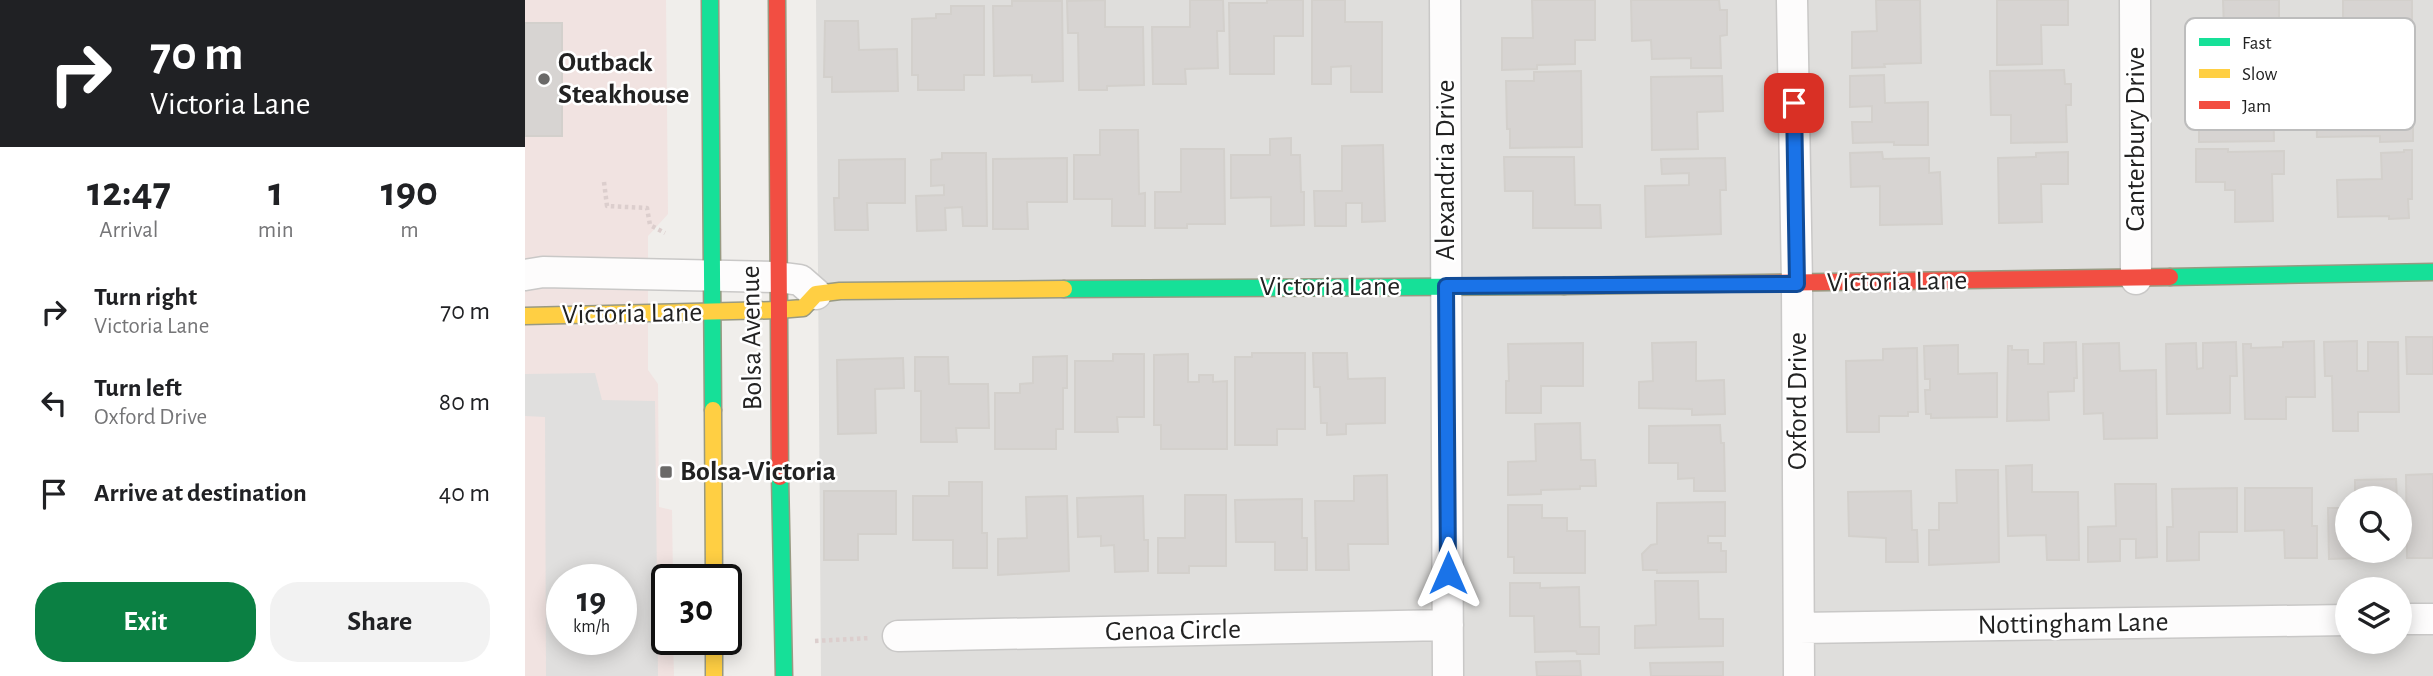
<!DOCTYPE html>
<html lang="en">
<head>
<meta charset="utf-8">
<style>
  body { margin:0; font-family:"Alegreya Sans",sans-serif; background:#f2f2f2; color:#202124; height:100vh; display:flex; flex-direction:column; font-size:26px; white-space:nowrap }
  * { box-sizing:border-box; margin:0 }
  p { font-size:23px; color:#757577 }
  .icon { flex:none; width:38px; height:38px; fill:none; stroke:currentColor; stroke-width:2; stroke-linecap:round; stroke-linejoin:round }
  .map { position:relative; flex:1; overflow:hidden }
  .drawer { display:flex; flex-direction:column; background:#fff; width:525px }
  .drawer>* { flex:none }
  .top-card { background:#202124; color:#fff; overflow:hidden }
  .buttons { position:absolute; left:1810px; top:486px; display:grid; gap:14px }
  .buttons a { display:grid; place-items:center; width:77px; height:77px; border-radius:50%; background:#fff; box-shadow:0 4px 18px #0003; font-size:35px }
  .speed { position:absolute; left:21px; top:564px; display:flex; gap:14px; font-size:35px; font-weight:700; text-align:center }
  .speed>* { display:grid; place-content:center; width:91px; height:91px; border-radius:50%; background:#fff; box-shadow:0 4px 18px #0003; line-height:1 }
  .speed small { font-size:18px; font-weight:400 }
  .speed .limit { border:4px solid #111; border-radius:10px; background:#fff; color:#111 }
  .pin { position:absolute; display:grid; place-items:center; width:60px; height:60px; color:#fff; margin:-30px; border-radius:14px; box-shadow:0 4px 10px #0006 }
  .me { position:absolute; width:77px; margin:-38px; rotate:0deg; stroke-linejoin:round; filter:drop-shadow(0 0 5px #0008) }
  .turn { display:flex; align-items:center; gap:24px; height:147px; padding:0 35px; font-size:32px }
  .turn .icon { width:91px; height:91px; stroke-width:2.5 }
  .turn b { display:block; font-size:49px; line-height:60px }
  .eta { display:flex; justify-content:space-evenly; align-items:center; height:119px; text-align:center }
  .eta b { font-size:42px; font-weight:600; line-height:49px }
  .primary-button { display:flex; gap:14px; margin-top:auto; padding:14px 35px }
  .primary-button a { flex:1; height:80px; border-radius:28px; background:#0b8043; color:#fff; font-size:28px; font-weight:600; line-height:80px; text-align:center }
  .primary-button a+a { background:#f2f2f2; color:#202124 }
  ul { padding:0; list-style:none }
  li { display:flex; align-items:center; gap:21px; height:91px; padding:0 35px }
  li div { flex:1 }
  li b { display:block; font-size:26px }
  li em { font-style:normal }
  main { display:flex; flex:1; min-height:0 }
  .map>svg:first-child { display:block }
</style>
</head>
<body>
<main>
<section class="drawer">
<div class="top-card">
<div class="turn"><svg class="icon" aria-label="right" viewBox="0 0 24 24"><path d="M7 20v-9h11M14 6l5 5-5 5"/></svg><div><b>70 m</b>Victoria Lane</div></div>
</div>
<div class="eta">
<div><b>12:47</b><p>Arrival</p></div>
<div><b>1</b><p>min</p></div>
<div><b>190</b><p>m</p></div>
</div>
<ul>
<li><svg class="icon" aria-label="right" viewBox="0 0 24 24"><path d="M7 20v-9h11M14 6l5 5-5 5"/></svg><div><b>Turn right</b><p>Victoria Lane</p></div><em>70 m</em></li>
<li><svg class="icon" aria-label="left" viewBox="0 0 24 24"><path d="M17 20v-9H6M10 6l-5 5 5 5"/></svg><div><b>Turn left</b><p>Oxford Drive</p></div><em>80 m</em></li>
<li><svg class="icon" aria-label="arrive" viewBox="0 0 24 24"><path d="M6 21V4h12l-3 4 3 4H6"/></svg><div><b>Arrive at destination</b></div><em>40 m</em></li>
</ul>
<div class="primary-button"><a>Exit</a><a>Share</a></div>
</section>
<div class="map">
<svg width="1908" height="676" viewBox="0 0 1908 676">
  <rect width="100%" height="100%" fill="#f0eeeb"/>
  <!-- residential -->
  <path fill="#dfdedc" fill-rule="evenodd" d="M 291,0 L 1908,0 L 1908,676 L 296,676 ZM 1822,499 L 1874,499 L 1874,551 L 1822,551 ZM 1822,590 L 1874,590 L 1874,642 L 1822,642 Z"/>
  <!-- commercial -->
  <path fill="#f1e3e1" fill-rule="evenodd" d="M 0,0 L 141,0 L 143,214 L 123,236 L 123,370 L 133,384 L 134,507 L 147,510 L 148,579 L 142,579 L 142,639 L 148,639 L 149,676 L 0,676 ZM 37,579 L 96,579 L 96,639 L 37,639 Z"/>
  <!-- parking -->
  <path fill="#e0dfde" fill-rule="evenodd" d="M 70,373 L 77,400 L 130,401 L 133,676 L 21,676 L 20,417 L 0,416 L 0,374 ZM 37,579 L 96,579 L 96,639 L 37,639 Z"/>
  <!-- building -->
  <path fill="#d7d4d2" stroke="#d3d0cc" stroke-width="2" d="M 580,0 L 580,27 L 618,27 L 619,85 L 582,86 L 582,90 L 554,90 L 553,33 L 543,33 L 542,1 Z
    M 665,0 L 698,0 L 699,31 L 692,31 L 693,68 L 660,69 L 661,84 L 628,84 L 627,27 L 665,27 Z
    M 742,0 L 778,0 L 778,36 L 749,36 L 749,74 L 705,74 L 704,3 L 742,3 Z
    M 787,0 L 820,0 L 820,22 L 857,22 L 857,92 L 826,92 L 826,66 L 806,67 L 806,84 L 787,84 Z
    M 1007,0 L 1070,0 L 1070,40 L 1050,40 L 1050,64 L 1012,65 L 1012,69 L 977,70 L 977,38 L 1008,38 Z
    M 1106,0 L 1194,0 L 1195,10 L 1202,10 L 1202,35 L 1195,36 L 1196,68 L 1166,68 L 1166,58 L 1127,59 L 1126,40 L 1107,41 Z
    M 1351,0 L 1395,0 L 1396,63 L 1359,64 L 1360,67 L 1327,68 L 1327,32 L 1352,31 Z
    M 1472,0 L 1543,0 L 1543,25 L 1516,25 L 1517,64 L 1472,65 Z
    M 1698,0 L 1754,0 L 1754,27 L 1741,28 L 1742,54 L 1704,54 L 1704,62 L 1672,63 L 1672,29 L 1699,29 Z
    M 1818,0 L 1887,0 L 1887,23 L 1861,23 L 1861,60 L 1791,61 L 1790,21 L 1818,21 Z
    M 487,1 L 537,1 L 538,81 L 507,82 L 507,75 L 469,76 L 468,6 L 487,6 Z
    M 426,6 L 459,6 L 459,75 L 439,75 L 439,90 L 393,90 L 393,75 L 387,75 L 387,19 L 411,18 L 411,14 L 426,14 Z
    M 300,21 L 333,21 L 334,50 L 372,49 L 373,91 L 307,92 L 307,77 L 299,77 Z
    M 0,23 L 37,23 L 37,136 L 0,136 Z
    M 1888,67 L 1888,101 L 1861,102 L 1861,107 L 1888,107 L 1888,141 L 1855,142 L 1855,136 L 1792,137 L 1791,105 L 1816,105 L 1815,69 Z
    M 1539,70 L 1540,84 L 1546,84 L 1546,105 L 1541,105 L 1542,142 L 1486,143 L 1486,115 L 1466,115 L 1465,71 Z
    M 1056,71 L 1057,147 L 985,148 L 985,129 L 982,129 L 981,81 L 1009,81 L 1009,72 Z
    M 1670,73 L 1706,73 L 1706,100 L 1748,99 L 1749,141 L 1674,142 L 1674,120 L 1693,119 L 1693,104 L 1671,105 Z
    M 1359,75 L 1360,103 L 1403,102 L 1403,145 L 1369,145 L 1369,142 L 1328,143 L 1327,122 L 1347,122 L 1347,106 L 1325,107 L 1325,76 Z
    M 1197,76 L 1198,111 L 1172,112 L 1173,149 L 1127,150 L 1126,77 Z
    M 575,130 L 613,130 L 614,194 L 620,193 L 620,226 L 587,226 L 587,199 L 549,199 L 549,155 L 575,155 Z
    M 766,138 L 766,155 L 775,155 L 776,192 L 779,192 L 779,225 L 746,226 L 746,197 L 706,198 L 706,155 L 745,155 L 745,139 Z
    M 858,145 L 860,221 L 837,222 L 837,203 L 821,203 L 821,226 L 790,226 L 789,191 L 817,191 L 817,146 Z
    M 656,149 L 699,149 L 700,224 L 662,224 L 662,228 L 630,228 L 630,192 L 656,192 Z
    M 1671,149 L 1703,149 L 1703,152 L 1759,151 L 1759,174 L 1747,174 L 1748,221 L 1710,222 L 1710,190 L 1700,190 L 1700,182 L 1671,182 Z
    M 1879,150 L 1887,150 L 1887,199 L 1883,199 L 1884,218 L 1864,219 L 1864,216 L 1813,217 L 1812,180 L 1857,179 L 1856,153 L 1879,152 Z
    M 1357,152 L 1358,159 L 1404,158 L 1404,173 L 1415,172 L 1417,224 L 1355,225 L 1355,186 L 1326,187 L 1325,153 Z
    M 1543,152 L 1543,184 L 1516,184 L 1517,222 L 1474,223 L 1473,158 L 1511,157 L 1511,153 Z
    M 417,153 L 461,153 L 462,226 L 438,226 L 437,207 L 420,208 L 421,230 L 392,231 L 391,196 L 419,195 L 419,185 L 406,186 L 406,160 L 417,159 Z
    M 979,157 L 1049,157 L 1050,205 L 1075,205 L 1076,228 L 1008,228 L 1008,191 L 980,191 Z
    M 542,158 L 542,202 L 502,202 L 503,229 L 468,229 L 468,159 Z
    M 1200,158 L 1201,190 L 1195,190 L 1196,234 L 1121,237 L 1120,186 L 1164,185 L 1164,173 L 1137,174 L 1136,159 Z
    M 380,159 L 380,203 L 342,203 L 343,230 L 310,230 L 309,198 L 314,198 L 314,160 Z
    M 1881,337 L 1908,337 L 1908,374 L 1882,374 Z
    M 1789,341 L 1790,397 L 1761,397 L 1761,419 L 1720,419 L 1718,344 L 1726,344 L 1726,348 L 1758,347 L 1758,342 Z
    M 1832,341 L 1832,371 L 1843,371 L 1843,342 L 1873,342 L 1874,412 L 1833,412 L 1833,431 L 1808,431 L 1807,376 L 1800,376 L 1799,342 Z
    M 1171,342 L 1171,381 L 1199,380 L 1200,414 L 1167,415 L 1167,409 L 1114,408 L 1114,382 L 1128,381 L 1127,343 Z
    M 1551,342 L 1552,378 L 1549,378 L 1549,391 L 1523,392 L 1524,420 L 1482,421 L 1483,346 L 1487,346 L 1487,350 L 1503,350 L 1503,364 L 1519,364 L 1519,343 Z
    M 1711,342 L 1712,376 L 1705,376 L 1705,413 L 1642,414 L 1641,344 L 1671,343 L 1672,369 L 1678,368 L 1678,343 Z
    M 1058,343 L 1058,386 L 1016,386 L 1016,413 L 981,413 L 981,381 L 984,381 L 983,344 Z
    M 1594,343 L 1595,371 L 1631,370 L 1632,438 L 1579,439 L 1578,413 L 1559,414 L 1558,344 Z
    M 1433,345 L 1433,374 L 1472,373 L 1472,417 L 1406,418 L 1406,414 L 1401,414 L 1400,390 L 1405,390 L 1405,379 L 1400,379 L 1399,346 Z
    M 1392,348 L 1393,412 L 1383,412 L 1383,416 L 1354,416 L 1354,432 L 1322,432 L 1321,361 L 1358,360 L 1358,349 Z
    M 727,353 L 780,353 L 780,429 L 752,429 L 752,445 L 710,445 L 710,357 L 727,357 Z
    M 788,353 L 822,353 L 823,379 L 860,378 L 860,423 L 821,424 L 821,434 L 802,435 L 802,423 L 796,423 L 795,387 L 789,387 Z
    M 588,354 L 619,354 L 619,417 L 592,417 L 593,432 L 550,432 L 550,361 L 588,361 Z
    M 663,354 L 663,382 L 674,382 L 674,375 L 688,375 L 688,382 L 702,381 L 702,449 L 636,449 L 636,425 L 629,425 L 629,355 Z
    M 542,356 L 542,388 L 538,388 L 538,429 L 531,429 L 531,449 L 470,449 L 470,393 L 495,393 L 495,384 L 508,383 L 508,357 Z
    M 390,357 L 423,357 L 424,384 L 463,384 L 464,428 L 431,428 L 432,442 L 396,442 L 396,391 L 390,391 Z
    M 378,358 L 379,388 L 350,389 L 351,433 L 313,434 L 312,360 Z
    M 1055,423 L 1056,460 L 1070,460 L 1071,486 L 1055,486 L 1055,489 L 1016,490 L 1016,494 L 983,495 L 983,462 L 1011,461 L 1010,424 Z
    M 1195,425 L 1196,443 L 1199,443 L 1200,491 L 1169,491 L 1169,478 L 1153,479 L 1153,463 L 1124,463 L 1124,426 Z
    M 1507,465 L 1507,492 L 1553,492 L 1554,560 L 1522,560 L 1521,535 L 1483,536 L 1481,466 Z
    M 1431,470 L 1473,470 L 1474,562 L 1404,565 L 1404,530 L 1414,530 L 1414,503 L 1432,503 Z
    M 1908,474 L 1908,558 L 1882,558 L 1881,475 Z
    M 862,475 L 863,544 L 823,544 L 824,570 L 791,570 L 790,501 L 829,501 L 829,476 Z
    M 1871,479 L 1872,499 L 1830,499 L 1830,480 Z
    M 424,482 L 457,482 L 457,533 L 462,533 L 462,568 L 428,568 L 428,540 L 388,540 L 388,496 L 424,496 Z
    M 1590,484 L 1631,484 L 1632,557 L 1611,558 L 1611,539 L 1595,539 L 1595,561 L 1563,562 L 1563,527 L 1591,526 Z
    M 1712,488 L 1712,532 L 1674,532 L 1674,560 L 1642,561 L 1642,527 L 1648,527 L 1647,489 Z
    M 1720,488 L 1787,488 L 1787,526 L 1792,526 L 1792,558 L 1760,558 L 1759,530 L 1720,531 Z
    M 299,491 L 371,491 L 371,534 L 333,534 L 333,560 L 299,560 Z
    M 1386,491 L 1387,530 L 1392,530 L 1393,562 L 1361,562 L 1361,538 L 1324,536 L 1323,492 Z
    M 660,495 L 701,495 L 701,566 L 664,566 L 664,573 L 633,573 L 633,538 L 660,538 Z
    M 542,496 L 544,571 L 473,575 L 473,539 L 502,538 L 501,497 Z
    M 618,496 L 619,540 L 623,540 L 623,571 L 590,572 L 589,545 L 576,546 L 576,536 L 553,537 L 552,498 Z
    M 777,499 L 777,538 L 782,538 L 782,570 L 750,570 L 750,542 L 711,542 L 710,500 Z
    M 1200,502 L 1200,536 L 1183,536 L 1183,543 L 1196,543 L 1196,551 L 1201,551 L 1201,572 L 1132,573 L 1132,570 L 1118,570 L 1117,554 L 1126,545 L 1132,544 L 1132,503 Z
    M 983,505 L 1017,505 L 1017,518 L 1042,518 L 1042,531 L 1060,531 L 1060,573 L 989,573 L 989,557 L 983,557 Z
    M 1803,508 L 1822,508 L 1822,551 L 1835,551 L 1835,558 L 1804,559 Z
    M 1130,581 L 1173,581 L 1174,619 L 1198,619 L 1198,646 L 1110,648 L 1110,626 L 1131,625 Z
    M 985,583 L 1015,583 L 1015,588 L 1054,587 L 1055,627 L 1074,627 L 1074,654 L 1052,654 L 1051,651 L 1010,652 L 1009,616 L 985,616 Z
    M 1055,661 L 1056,676 L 1012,676 L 1011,662 Z
    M 1198,662 L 1198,676 L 1126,676 L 1125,663 Z"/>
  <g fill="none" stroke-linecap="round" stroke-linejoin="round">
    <!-- street casing -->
    <g stroke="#c9c8c7" stroke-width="33">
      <path id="street" d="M 920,0 L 923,676
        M 1267,0 L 1272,284 L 1274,676
        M 1610,0 L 1611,279
        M 0,275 L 18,272 L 252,277 L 275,280 L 291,294
        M 1874,619 L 1908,619
        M 1274,628 L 1822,620
        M 373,636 L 923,625"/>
    </g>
    <!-- fast casing -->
    <g stroke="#999a82" stroke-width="19">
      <path id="fast" d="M 185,0 L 188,410
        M 1645,277 L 1908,272
        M 539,289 L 1039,286
        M 255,477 L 259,676"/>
    </g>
    <!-- slow casing -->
    <g stroke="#999a82" stroke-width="19">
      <path id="slow" d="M 0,316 L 253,310 L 278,308 L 291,294 L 315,291 L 539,289
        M 188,410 L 189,579
        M 189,639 L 189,676"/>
    </g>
    <!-- jam casing -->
    <g stroke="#999a82" stroke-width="19">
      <path id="jam" d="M 252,0 L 255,477
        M 1039,286 L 1645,277"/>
    </g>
    <!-- path -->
    <path stroke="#dccecd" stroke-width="4.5" stroke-dasharray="3.5 3.5" stroke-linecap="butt" d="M 79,182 L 82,206 L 122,208 L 125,225 L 140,233
      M 290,641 L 345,638"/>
    <!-- street -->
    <use href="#street" stroke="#fdfcfc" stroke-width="30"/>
    <!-- fast -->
    <use href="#fast" stroke="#16e098" stroke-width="16"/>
    <!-- slow -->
    <use href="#slow" stroke="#ffcf43" stroke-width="16"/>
    <!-- jam -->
    <use href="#jam" stroke="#f24e42" stroke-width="16"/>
  </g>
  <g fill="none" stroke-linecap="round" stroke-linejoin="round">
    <!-- route casing -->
    <g stroke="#114b97" stroke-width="18">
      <path id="route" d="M 923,573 L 921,286 L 1272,284 L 1269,103"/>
    </g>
    <!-- route -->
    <use href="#route" stroke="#1a73e8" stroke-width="12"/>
  </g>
  <!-- markers -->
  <g fill="#6a6968" stroke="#fff" stroke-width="2.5">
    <circle cx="19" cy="79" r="7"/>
    <rect x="134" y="465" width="14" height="14" rx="3.5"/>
  </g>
  <g text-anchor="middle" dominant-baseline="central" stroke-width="5" stroke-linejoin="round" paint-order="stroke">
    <!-- poi labels -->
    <g font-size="28" font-weight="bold" fill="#222" stroke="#fff" text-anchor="start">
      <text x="33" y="63">Outback<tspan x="33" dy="32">Steakhouse</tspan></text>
      <text x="155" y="472">Bolsa-Victoria</text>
    </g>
    <!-- street labels -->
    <g font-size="28" fill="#222" stroke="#fff">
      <text transform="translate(1611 139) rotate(-90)">Canterbury Drive</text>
      <text transform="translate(921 170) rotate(-90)">Alexandria Drive</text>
      <text transform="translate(1372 282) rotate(-1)">Victoria Lane</text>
      <text x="805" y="287">Victoria Lane</text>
      <text transform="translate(107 314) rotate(-1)">Victoria Lane</text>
      <text transform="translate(227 338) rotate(-91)">Bolsa Avenue</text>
      <text transform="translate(1273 401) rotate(-90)">Oxford Drive</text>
      <text transform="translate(1548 624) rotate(-1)">Nottingham Lane</text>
      <text transform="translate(648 631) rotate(-1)">Genoa Circle</text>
    </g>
  </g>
  <!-- legend -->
  <rect x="1660" y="18" width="230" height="112" rx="10" fill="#fff" stroke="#bdbdbd" stroke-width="2"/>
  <rect x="1674" y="38" width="31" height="8" fill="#16e098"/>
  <rect x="1674" y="69" width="31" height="9" fill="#ffcf43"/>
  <rect x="1674" y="101" width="31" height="8" fill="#f24e42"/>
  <g font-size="19" fill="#222">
    <text x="1717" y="49">Fast</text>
    <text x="1717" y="80">Slow</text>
    <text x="1717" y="112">Jam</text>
  </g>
</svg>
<div class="buttons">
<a><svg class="icon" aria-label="search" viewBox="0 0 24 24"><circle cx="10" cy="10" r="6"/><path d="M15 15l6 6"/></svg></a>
<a><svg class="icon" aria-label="layers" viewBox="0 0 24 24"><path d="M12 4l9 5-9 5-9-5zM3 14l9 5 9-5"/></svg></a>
</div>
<div class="speed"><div>19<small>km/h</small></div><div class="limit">30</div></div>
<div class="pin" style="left:1269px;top:103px;background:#d93025"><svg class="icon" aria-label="arrive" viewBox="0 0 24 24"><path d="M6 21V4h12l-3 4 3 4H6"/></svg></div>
<svg class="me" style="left:923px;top:573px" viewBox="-20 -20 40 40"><path d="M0-17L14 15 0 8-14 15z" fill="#1a73e8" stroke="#fff" stroke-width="4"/></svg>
</div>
</main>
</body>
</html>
